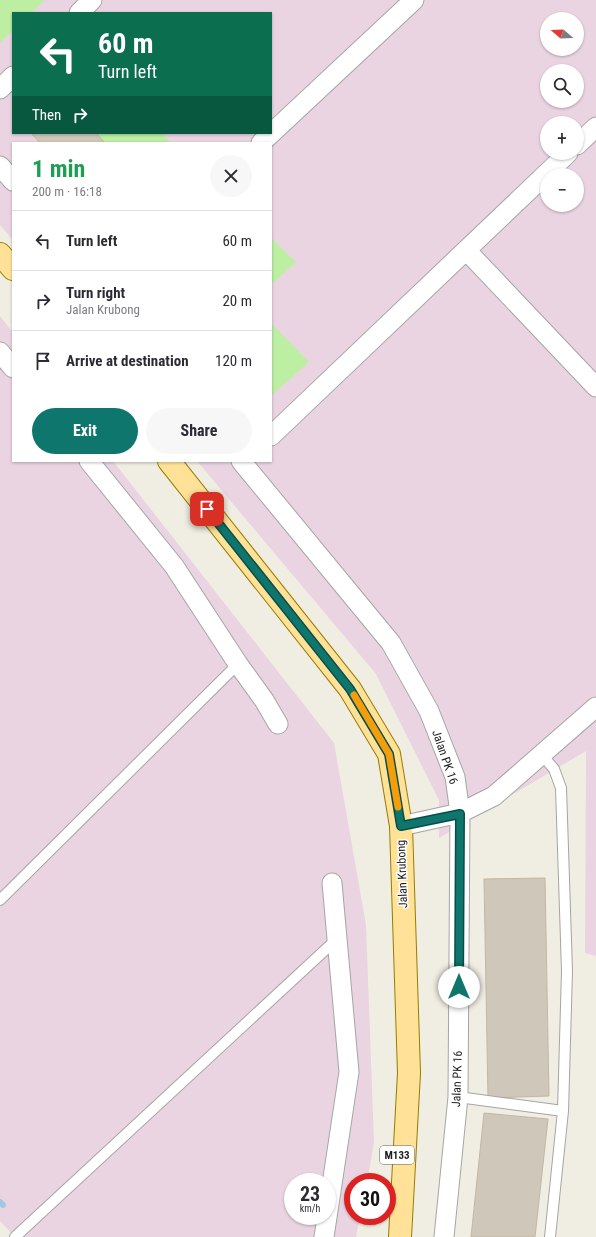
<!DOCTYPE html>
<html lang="en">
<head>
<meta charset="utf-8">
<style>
  body { margin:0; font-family:"Roboto Condensed",sans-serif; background:#f7f7f7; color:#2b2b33; height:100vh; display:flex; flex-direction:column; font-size:15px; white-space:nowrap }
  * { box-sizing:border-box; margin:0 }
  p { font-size:13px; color:#7c7c81 }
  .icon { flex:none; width:22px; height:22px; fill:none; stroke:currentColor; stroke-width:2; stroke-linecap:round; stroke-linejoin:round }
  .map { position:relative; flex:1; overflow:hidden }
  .drawer { position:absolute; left:12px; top:142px; width:260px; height:320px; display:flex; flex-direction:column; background:#fff; border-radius:0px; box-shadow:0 1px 3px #0004 }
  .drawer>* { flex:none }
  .guide { position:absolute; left:12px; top:12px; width:260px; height:122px; border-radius:0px; box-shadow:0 1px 3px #0004; background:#0b6e4f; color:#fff; overflow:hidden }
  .needle { width:26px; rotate:289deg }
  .tools { position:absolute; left:540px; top:12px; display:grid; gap:8px }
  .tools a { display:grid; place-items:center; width:44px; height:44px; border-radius:50%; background:#fff; box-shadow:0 1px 3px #0004; font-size:20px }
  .speed { position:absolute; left:284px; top:1173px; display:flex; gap:8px; font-size:20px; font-weight:700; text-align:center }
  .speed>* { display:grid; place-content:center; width:52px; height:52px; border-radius:50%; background:#fff; box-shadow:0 1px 3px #0004; line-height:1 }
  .speed small { font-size:10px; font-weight:400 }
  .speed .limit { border:6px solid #d22; background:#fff; color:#111 }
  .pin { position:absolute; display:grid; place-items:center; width:34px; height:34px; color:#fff; margin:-17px; border-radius:8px; box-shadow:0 2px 6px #0006 }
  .me { position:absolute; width:44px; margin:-22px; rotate:0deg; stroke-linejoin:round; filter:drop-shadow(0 0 3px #0008) }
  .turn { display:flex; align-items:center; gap:14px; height:84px; padding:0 20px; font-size:18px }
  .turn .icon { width:52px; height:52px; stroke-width:2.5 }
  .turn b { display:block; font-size:28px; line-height:34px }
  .then { display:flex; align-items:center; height:38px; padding:0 20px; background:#0003; gap:8px; font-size:15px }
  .round { display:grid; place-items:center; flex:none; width:42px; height:42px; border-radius:21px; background:#f7f7f7 }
  .summary { display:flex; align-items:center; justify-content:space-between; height:68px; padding:0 20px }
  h1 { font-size:24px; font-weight:700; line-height:30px; color:#1e9e55 }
  .primary-button { display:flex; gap:8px; margin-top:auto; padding:8px 20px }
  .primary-button a { flex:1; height:46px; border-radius:24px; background:#0f766e; color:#fff; font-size:16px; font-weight:700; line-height:46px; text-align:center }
  .primary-button a+a { background:#f7f7f7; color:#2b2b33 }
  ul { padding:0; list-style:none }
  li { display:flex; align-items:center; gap:12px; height:60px; padding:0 20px; border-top:1px solid #e1e1e2 }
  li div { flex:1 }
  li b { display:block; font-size:15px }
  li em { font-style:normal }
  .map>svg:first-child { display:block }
</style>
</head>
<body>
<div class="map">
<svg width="596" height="1237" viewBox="0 0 596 1237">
  <rect width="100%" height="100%" fill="#f0ede3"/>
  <!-- industrial -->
  <path fill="#ead4e2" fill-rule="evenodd" d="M 0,0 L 596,0 L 596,956 L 585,953 L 586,751 L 439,838 L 439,800 L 376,674 L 197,461 L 271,461 L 271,143 L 13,143 L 13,240 L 0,225 ZM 13,13 L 271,13 L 271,133 L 13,133 ZM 547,19 L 577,19 L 577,49 L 547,49 ZM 547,71 L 577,71 L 577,101 L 547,101 ZM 547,123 L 577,123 L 577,153 L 547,153 ZM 547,175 L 577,175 L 577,205 L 547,205 Z
    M 0,316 L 13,333 L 13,461 L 113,461 L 334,743 L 366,925 L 374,1143 L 367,1182 L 353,1182 L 353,1216 L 360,1216 L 356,1237 L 15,1237 L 0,1221 ZM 293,1182 L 327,1182 L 327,1216 L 293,1216 Z"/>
  <!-- grass -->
  <path fill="#bdefa3" d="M 0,0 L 45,0 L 31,13 L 13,13 L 13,30 L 0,43 Z
    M 96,133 L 162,133 L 171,143 L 105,143 Z
    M 271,238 L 296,262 L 271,285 Z
    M 271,323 L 309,362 L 271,396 Z"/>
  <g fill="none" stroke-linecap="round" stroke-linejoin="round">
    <!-- stream -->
    <path stroke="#9fc8e2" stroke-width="6" d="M 0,1202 L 3,1205"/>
  </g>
  <!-- building -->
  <path fill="#d0c7bb" stroke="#c3b6a3" d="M 31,133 L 96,133 L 105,143 L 40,143 Z
    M 545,878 L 549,1096 L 488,1098 L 484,879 Z
    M 484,1113 L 548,1119 L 535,1237 L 471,1237 Z"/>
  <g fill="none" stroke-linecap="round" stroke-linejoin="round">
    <!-- service casing -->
    <g stroke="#a5a5a5" stroke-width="12">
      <path id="service" d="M 542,755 L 554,769 L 561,788 L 567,971 L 563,1111 L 550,1237
        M 0,900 L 238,664
        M 458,1097 L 563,1111
        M 15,1237 L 338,938"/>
    </g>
    <!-- minor casing -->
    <g stroke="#a5a5a5" stroke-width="21">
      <path id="minor" d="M 79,13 L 92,0
        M 0,89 L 13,76
        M 261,143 L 414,0
        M 577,145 L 596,127
        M 0,166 L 13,181
        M 466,250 L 596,387
        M 0,352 L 13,368
        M 271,436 L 568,153
        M 89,461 L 174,566 L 238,664 L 264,700 L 278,724
        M 241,461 L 391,643 L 429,711 L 455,777 L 460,813 L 458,1097 L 444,1237
        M 401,826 L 460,813 L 494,796 L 596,707
        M 324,1237 L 349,1072 L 332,883"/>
    </g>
    <!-- primary casing -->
    <g stroke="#977c00" stroke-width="24">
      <path id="primary" d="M 0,254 L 13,269
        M 169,461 L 350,689 L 389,754 L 401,826 L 409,1073 L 400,1237"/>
    </g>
    <!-- service -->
    <use href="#service" stroke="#fff" stroke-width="10"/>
    <!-- minor -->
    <use href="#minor" stroke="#fff" stroke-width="19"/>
    <!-- primary -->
    <use href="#primary" stroke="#ffe298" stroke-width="22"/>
  </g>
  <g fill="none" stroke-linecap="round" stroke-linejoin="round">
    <!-- route casing -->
    <g stroke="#0a4d48" stroke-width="10">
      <path id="route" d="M 207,509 L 350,689 L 389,754 L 401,826 L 460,814 L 459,987"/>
    </g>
    <!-- route -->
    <use href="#route" stroke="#0f766e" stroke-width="7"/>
    <!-- slow -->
    <path stroke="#f59e0b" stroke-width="7" d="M 354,695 L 389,754 L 398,807"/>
  </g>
  <g text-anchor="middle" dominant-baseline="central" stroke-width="3" stroke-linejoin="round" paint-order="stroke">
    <!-- shield labels -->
    <rect fill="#fff" stroke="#626262" stroke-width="1" x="380" y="1146" width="34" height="18" rx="3"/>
    <g font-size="11" font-weight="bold" fill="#1e1e1e">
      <text x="397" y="1155">M133</text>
    </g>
    <!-- street labels -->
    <g font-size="12" fill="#1e1e1e" stroke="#fff">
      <text transform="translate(445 757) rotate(71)">Jalan PK 16</text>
      <text transform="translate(402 874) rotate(-92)">Jalan Krubong</text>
      <text transform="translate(457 1079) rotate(-88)">Jalan PK 16</text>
    </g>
  </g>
</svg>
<div class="tools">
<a><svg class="needle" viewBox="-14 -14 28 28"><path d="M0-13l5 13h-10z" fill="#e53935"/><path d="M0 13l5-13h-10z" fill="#7c7c81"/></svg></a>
<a><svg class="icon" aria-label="search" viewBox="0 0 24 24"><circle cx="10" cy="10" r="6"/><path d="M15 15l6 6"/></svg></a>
<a>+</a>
<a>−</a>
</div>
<div class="speed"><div>23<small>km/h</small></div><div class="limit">30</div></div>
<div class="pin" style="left:207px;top:509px;background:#d93025"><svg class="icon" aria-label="arrive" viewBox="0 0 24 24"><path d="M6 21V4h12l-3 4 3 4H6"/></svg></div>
<svg class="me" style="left:459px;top:987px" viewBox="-20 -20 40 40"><circle r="19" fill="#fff"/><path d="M0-13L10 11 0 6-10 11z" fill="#0f766e"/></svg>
<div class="guide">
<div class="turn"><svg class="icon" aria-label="left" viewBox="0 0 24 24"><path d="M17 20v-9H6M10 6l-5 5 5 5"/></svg><div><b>60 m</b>Turn left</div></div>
<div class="then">Then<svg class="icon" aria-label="right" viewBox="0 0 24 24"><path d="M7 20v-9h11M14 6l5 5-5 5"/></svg></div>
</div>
<section class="drawer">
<div class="summary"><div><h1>1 min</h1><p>200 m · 16:18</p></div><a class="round"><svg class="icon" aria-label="close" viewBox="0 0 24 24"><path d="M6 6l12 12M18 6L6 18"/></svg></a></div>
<ul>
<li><svg class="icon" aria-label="left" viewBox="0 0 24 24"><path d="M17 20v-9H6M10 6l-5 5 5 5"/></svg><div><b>Turn left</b></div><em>60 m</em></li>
<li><svg class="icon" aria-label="right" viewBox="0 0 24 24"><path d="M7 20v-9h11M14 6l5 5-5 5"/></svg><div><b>Turn right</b><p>Jalan Krubong</p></div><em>20 m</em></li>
<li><svg class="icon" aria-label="arrive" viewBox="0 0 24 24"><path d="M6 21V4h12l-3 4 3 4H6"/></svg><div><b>Arrive at destination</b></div><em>120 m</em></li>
</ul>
<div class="primary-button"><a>Exit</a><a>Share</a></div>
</section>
</div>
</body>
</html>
